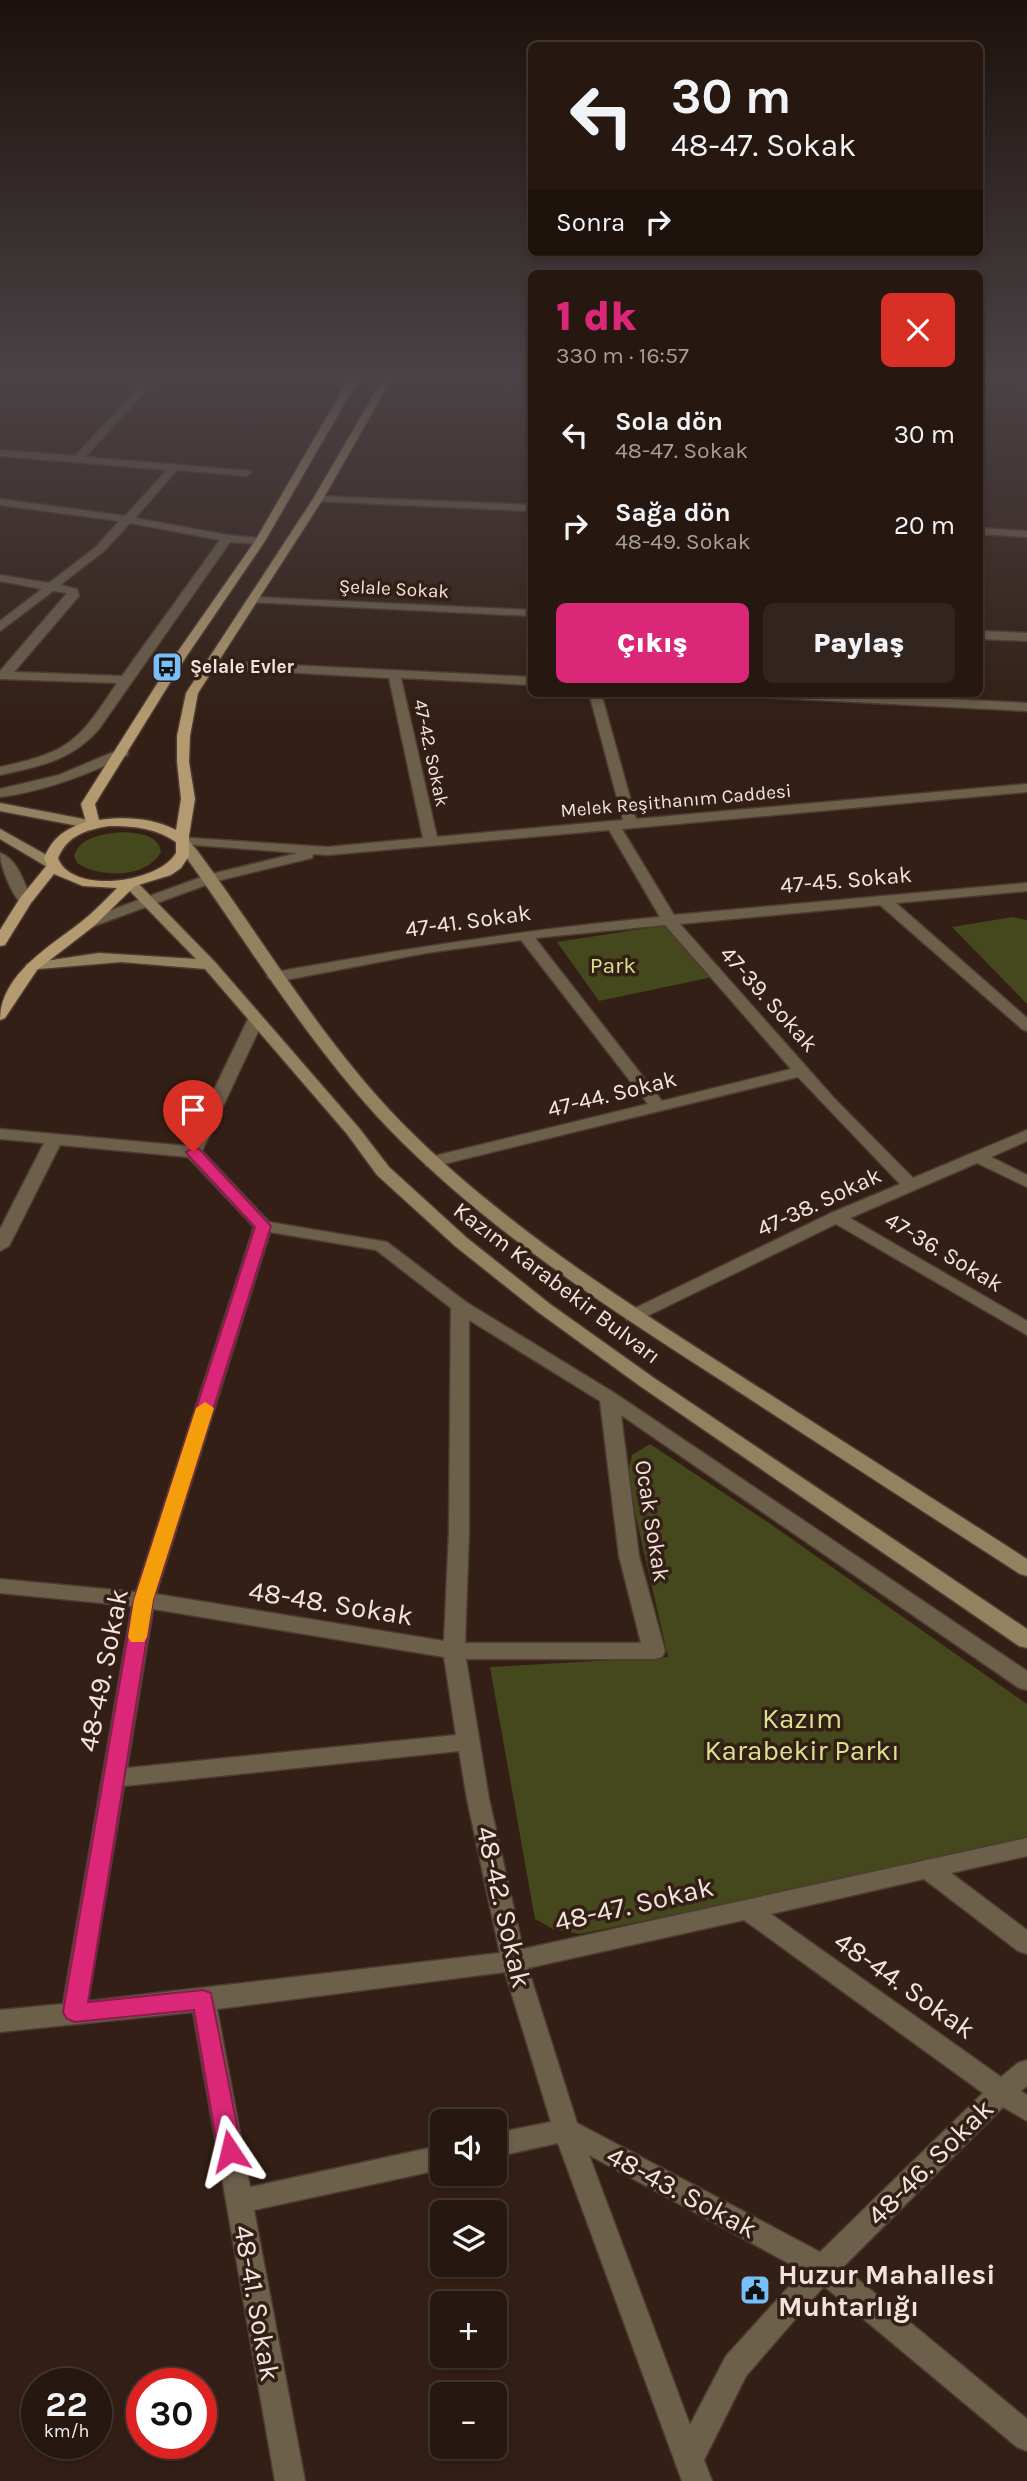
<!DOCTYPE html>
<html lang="tr">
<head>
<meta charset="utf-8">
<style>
  body { margin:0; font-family:Karla,sans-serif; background:#32241e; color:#f1f3f6; height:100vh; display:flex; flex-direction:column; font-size:26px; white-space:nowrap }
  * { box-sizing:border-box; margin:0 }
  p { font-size:23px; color:#a49f9f }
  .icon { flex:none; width:38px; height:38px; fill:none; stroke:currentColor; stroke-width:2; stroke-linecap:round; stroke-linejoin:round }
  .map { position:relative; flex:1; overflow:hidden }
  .details { position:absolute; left:528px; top:270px; width:455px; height:427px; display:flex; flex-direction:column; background:#261710; border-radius:10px; box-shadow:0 4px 10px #0003,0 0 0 2px #423630 }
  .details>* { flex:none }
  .top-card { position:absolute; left:528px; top:42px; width:455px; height:214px; border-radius:10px; box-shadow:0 4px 10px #0003,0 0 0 2px #423630; background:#261710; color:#f1f3f6; overflow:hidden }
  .tools { position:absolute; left:430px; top:2109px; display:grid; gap:14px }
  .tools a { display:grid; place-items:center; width:77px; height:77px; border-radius:10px; background:#261710; box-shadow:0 4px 10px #0003,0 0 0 2px #423630; font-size:35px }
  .speed { position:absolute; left:21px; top:2368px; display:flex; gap:14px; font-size:35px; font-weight:700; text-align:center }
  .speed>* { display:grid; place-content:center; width:91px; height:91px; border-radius:50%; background:#261710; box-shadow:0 4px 10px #0003,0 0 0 2px #423630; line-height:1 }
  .speed small { font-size:18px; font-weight:400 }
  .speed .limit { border:10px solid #d22; background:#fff; color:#111 }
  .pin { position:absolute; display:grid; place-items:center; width:60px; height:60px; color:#fff; margin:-72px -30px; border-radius:50% 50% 50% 0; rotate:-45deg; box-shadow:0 0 7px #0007 }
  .pin .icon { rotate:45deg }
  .me { position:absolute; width:77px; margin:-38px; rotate:350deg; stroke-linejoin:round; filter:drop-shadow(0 0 5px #0008) }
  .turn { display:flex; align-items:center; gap:24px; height:147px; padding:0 28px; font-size:32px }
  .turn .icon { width:91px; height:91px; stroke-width:2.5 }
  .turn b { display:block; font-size:49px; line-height:60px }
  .then { display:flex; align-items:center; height:66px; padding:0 28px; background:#0003; gap:14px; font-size:26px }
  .round { display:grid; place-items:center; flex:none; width:74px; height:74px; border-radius:10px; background:#32241e }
  .overview { display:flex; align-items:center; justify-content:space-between; height:119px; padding:0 28px }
  h1 { font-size:42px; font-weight:800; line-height:52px; color:#db2777 }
  .primary-button { display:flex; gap:14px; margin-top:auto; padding:14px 28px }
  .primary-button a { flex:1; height:80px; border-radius:10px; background:#db2777; color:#fff; font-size:28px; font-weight:800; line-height:80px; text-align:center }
  .primary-button a+a { background:#32241e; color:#f1f3f6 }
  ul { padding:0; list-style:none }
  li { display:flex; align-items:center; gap:21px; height:91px; padding:0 28px }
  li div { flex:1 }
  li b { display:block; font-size:26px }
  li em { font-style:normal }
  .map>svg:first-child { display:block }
</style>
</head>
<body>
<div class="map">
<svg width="1027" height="2481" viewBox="0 0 1027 2481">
  <rect width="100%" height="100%" fill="#331f15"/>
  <!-- green -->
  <path fill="#44481c" d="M 122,832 C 137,833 159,834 161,852 C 146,879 99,878 77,863 L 74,856 C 80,836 104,834 122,832 Z
    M 1013,917 L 1027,920 L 1027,1004 L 952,927 Z
    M 667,925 L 713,977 L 599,1001 L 557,942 Z
    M 650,1444 L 769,1523 L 1027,1704 L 1027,1841 L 580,1934 L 553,1929 L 535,1919 L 490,1667 L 668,1657 L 627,1478 L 632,1455 Z"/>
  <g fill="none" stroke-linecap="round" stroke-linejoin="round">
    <!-- street casing -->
    <g stroke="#4e3b31" stroke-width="3">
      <path id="street" d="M 151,375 L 161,375 L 85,457 L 250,471 L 251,473 L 246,476 L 177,470 L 135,518 L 227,535 L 260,538 L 265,541 L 260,544 L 230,542 L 99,729 C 71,761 40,766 0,775 L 0,767 C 70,752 78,742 117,683 L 0,679 L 0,671 L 67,593 L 53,591 L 0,631 L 0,621 L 42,589 L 0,581 L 0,575 L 49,583 L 96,547 L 119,521 L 0,505 L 0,499 L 125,516 L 167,470 L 0,456 L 0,450 L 75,456 ZM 130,523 L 220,540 L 122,676 L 14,672 L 79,596 L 77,589 L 60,585 L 104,551 Z
        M 318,496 L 532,505 L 532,511 L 314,501 L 314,497 Z
        M 980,528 L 1027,531 L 1027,537 L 980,534 Z
        M 254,597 L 532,610 L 532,616 L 250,602 L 248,600 Z
        M 980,631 L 1027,633 L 1027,641 L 980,639 Z
        M 211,661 L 532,677 L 532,685 L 401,678 L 437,837 L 623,820 L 589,693 L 601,693 L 636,819 L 1027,784 L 1027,792 L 622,829 L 674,915 L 1027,883 L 1027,891 L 896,903 L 1027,1018 L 1027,1031 L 1022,1029 L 880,905 L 680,924 L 834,1098 L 913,1178 L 1027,1130 L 1027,1141 L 991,1157 L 1027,1175 L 1027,1187 L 977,1163 L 850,1218 L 1027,1321 L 1027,1335 L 836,1224 L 639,1320 L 627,1320 L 624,1316 L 627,1312 L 831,1213 L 900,1184 L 798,1077 L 432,1167 L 426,1166 L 424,1162 L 426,1158 L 648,1104 L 521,940 L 426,953 L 275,982 L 267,977 L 275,972 C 403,949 530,929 660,917 L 609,830 L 328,855 L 313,854 L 312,858 L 217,881 L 94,926 L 84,926 L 82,923 L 84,920 L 207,875 L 298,853 L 181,844 L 174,840 L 176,837 L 328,847 L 423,838 L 389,678 L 207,668 L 205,665 ZM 665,925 L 791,1069 L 662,1101 L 535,938 Z
        M 752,693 L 829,693 L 1027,703 L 1027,711 L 758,697 Z
        M 123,748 L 128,749 L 128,755 C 87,775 45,791 0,797 L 0,789 L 59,775 Z
        M 0,853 C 18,859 25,885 32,901 L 30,904 L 25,905 C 13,901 0,865 0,853 Z
        M 256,1014 L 264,1019 L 202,1151 L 269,1222 L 387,1242 L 466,1302 L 616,1394 L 1027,1671 L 1027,1690 L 1019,1688 L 621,1415 L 639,1556 L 665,1651 L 662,1657 L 654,1659 L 466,1659 L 489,1799 L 523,1949 L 1027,1838 L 1027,1856 L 951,1873 L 1027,1930 L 1027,1954 L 1018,1951 L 924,1879 L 771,1914 L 1001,2077 L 1018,2063 L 1027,2060 L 1027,2086 L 1021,2091 L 1027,2095 L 1027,2121 L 1003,2107 L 843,2267 L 1027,2419 L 1027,2451 L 1017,2447 L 824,2286 L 746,2376 L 704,2460 L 712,2481 L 682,2481 L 558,2143 L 495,2157 L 495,2133 L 551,2122 L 505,1972 L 217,2009 L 250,2187 L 443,2145 L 443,2169 L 254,2210 L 305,2481 L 275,2481 L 193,2012 L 0,2032 L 0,2010 L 63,2004 L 132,1606 L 0,1593 L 0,1579 L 136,1592 L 254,1227 L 188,1157 L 60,1145 L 9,1246 L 0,1251 L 0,1229 L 44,1143 L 0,1139 L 0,1129 L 187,1146 L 248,1019 ZM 270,1232 L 376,1250 L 451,1308 L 449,1531 L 444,1641 L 156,1594 ZM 469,1320 L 600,1401 L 619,1556 L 641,1643 L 465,1643 L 469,1531 ZM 153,1609 L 444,1657 L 456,1735 L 127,1768 ZM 459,1751 L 467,1799 L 500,1953 L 88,2001 L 124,1786 ZM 744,1920 L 983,2093 L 820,2252 L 577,2123 L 528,1968 ZM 589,2155 L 803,2271 L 726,2356 L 690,2425 Z"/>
    </g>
    <!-- secondary casing -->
    <g stroke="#4e3b31" stroke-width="3">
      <path id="secondary" d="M 0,803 L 94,821 L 101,825 L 94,829 L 0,811 Z
        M 0,829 L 59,862 L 61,865 L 59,868 L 49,868 L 0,839 Z
        M 181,836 L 186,837 L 199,853 C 266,944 322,1041 402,1123 C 500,1222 616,1296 733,1371 C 831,1434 929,1496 1027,1559 L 1027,1576 L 1020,1574 C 919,1509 819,1444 719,1379 C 602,1304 485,1228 388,1128 C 305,1041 244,937 174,840 Z
        M 130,879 L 135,880 L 215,962 L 359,1128 L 389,1167 L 467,1238 L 550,1304 L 654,1378 L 1027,1629 L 1027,1648 L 1019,1646 L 640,1386 L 538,1312 L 455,1246 L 377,1175 L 347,1134 L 205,969 L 121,962 L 27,970 L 25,967 L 27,964 L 32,963 L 99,953 L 196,959 L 125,886 L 123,883 Z"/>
    </g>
    <!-- primary casing -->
    <g stroke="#4e3b31" stroke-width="3">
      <path id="primary" d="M 351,375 L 361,375 L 265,541 L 186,657 L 95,804 L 99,820 C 124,816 154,818 176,830 L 181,799 L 177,762 L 177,736 L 186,693 L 313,499 L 385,375 L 394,375 L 323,499 L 198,693 L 190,736 L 189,762 L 195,799 L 189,836 L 189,856 L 181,868 L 171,875 L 135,886 L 94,926 L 37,970 L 5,1018 L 0,1020 C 0,975 49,947 81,922 C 94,912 105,900 117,888 L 83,886 L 54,874 L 31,903 L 5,945 L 0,946 L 0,930 L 20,898 L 47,865 L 44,858 C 53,837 65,829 86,822 L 81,804 L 174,657 L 255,541 ZM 109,826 C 134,826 155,828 176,842 L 176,853 C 159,883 71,895 58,858 C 68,835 86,830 109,826 Z"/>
    </g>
    <!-- street -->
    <use href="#street" fill="#6c604b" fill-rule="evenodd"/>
    <!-- secondary -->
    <use href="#secondary" fill="#948160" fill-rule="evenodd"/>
    <!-- primary -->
    <use href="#primary" fill="#b39a70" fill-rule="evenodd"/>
  </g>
  <!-- sky -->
  <linearGradient id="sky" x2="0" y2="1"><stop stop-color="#1c110c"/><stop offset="0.52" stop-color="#4a4246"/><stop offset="1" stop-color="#4a4246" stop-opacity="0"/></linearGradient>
  <rect width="1027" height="722" fill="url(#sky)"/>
  <!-- route -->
  <path fill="#db2777" stroke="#8e194d" stroke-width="2" d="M 193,1148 L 199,1149 L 271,1226 L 153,1600 L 88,2002 L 203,1990 L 211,1993 L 242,2151 L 238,2158 L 230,2161 L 221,2158 L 218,2151 L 194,2010 L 75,2022 L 67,2019 L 63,2012 L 134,1600 L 255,1227 L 188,1155 L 186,1152 Z"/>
  <!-- slow -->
  <path fill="#f59e0b" d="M 205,1402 L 214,1408 L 153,1600 L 147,1637 L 144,1642 L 131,1642 L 128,1637 L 134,1600 L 196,1408 Z"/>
  <!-- icons -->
  <defs>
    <g id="bus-square" transform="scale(1.575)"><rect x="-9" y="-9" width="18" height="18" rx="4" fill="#78bff7" stroke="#331f15"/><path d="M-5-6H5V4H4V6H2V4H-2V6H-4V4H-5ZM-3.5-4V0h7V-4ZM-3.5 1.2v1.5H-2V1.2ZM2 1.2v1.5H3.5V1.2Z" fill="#111"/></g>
    <g id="civic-square" transform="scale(1.575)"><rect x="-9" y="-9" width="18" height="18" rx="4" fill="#78bff7" stroke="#331f15"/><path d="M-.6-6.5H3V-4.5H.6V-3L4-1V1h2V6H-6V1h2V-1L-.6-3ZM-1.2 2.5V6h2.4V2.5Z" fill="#111"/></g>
  </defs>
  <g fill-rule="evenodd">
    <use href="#bus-square" x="167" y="667"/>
    <use href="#civic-square" x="755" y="2290"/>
  </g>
  <g text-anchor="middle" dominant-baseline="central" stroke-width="7" stroke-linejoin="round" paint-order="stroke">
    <!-- far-street labels -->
    <g font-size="19" fill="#f2e4dd" stroke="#331f15">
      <text transform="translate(394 589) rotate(3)">Şelale Sokak</text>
      <text transform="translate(431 753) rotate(78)">47-42. Sokak</text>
      <text transform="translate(676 801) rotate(-5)">Melek Reşithanım Caddesi</text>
    </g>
    <!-- far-poi labels -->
    <g font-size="19" font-weight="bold" fill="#f2e4dd" stroke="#331f15" text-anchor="start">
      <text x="190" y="667">Şelale Evler</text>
    </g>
    <!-- street labels -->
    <g font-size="23" fill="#f2e4dd" stroke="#331f15">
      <text transform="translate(846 880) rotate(-5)">47-45. Sokak</text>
      <text transform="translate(468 921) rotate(-8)">47-41. Sokak</text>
      <text transform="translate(769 999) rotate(48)">47-39. Sokak</text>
      <text transform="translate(612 1094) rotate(-14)">47-44. Sokak</text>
      <text transform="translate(819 1202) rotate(-25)">47-38. Sokak</text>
      <text transform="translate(944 1252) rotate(31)">47-36. Sokak</text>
      <text transform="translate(557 1283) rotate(37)">Kazım Karabekir Bulvarı</text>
      <text transform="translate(652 1521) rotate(81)">Ocak Sokak</text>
    </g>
    <!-- park labels -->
    <g font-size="23" fill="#d8e18e" stroke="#331f15">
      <text x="613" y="965">Park</text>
    </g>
    <!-- near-street labels -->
    <g font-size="28" fill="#f2e4dd" stroke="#331f15">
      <text transform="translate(331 1603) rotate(9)">48-48. Sokak</text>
      <text transform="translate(103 1670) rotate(-79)">48-49. Sokak</text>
      <text transform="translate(634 1904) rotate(-13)">48-47. Sokak</text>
      <text transform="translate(504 1907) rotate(77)">48-42. Sokak</text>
      <text transform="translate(905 1985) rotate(35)">48-44. Sokak</text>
      <text transform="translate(930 2162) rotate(-45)">48-46. Sokak</text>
      <text transform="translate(682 2192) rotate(28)">48-43. Sokak</text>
      <text transform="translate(257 2303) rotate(80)">48-41. Sokak</text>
    </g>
    <!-- near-park labels -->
    <g font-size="28" fill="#d8e18e" stroke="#331f15">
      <text x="802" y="1718">Kazım<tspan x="802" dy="32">Karabekir Parkı</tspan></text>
    </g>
    <!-- near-poi labels -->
    <g font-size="28" font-weight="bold" fill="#f2e4dd" stroke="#331f15" text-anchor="start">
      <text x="778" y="2274">Huzur Mahallesi<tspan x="778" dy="32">Muhtarlığı</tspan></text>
    </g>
  </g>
</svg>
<div class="tools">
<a><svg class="icon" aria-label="sound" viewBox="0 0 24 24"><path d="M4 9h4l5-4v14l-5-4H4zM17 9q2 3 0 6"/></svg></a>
<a><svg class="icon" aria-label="layers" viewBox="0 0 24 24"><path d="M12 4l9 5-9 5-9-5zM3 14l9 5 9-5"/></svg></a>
<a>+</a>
<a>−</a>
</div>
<div class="speed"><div>22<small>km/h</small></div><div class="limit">30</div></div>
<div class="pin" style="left:193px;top:1152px;background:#d93025"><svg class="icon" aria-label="arrive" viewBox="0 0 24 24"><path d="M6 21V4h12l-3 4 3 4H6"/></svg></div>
<svg class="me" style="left:230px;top:2151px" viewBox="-20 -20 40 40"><path d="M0-17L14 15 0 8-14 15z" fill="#db2777" stroke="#fff" stroke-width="4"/></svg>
<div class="top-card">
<div class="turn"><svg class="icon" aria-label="left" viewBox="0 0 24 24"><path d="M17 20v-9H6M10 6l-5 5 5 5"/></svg><div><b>30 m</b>48-47. Sokak</div></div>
<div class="then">Sonra<svg class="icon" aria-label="right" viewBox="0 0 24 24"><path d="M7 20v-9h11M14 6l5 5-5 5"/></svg></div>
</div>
<section class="details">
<div class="overview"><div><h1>1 dk</h1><p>330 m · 16:57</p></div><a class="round" style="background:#d93025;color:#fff"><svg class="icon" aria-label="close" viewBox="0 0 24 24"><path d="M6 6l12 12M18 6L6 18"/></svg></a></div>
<ul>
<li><svg class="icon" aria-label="left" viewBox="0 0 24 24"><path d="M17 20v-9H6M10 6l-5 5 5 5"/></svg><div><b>Sola dön</b><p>48-47. Sokak</p></div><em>30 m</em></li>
<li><svg class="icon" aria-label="right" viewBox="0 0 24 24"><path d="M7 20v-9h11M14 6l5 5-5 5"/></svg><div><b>Sağa dön</b><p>48-49. Sokak</p></div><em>20 m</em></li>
</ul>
<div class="primary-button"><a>Çıkış</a><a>Paylaş</a></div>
</section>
</div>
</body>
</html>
